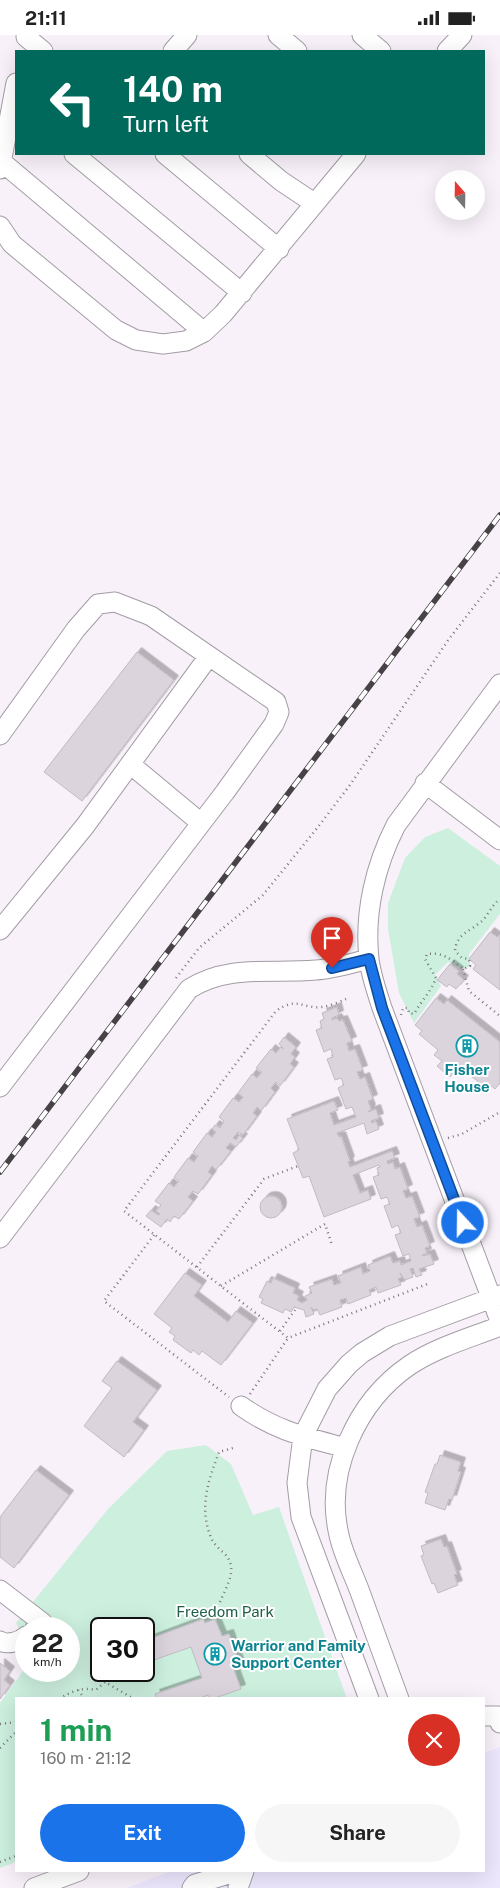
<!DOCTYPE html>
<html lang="en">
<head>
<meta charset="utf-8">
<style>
  body { margin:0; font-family:"Public Sans",sans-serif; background:#f6f6f6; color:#222; height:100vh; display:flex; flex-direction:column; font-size:19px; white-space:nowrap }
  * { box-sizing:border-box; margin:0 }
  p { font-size:16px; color:#767676 }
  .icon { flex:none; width:28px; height:28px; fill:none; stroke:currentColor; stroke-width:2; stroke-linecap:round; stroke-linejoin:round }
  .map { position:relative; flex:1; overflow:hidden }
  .details { position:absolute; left:15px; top:1662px; width:470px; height:175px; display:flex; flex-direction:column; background:#fff; border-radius:0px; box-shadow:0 5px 20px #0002 }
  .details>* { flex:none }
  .hud { position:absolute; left:15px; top:15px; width:470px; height:105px; border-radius:0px; box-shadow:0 5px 20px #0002; background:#00695c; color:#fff; overflow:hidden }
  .needle { width:32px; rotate:340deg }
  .buttons { position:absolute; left:435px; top:135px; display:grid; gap:10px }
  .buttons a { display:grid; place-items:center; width:50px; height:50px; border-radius:50%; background:#fff; box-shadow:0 5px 20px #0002; font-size:25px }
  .speed { position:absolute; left:15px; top:1582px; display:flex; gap:10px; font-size:25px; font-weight:700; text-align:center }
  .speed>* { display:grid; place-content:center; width:65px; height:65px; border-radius:50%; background:#fff; box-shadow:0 5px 20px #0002; line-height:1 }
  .speed small { font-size:12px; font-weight:400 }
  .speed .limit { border:2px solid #111; border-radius:8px; background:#fff; color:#111 }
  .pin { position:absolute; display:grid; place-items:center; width:42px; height:42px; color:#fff; margin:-51px -21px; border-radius:50% 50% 50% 0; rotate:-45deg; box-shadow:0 0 5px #0007 }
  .pin .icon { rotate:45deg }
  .me { position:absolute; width:55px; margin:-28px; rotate:339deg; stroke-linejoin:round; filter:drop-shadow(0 0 4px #0008) }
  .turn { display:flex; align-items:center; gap:18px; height:105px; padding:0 25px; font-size:22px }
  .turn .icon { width:65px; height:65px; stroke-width:2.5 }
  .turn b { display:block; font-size:35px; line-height:42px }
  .round { display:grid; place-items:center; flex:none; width:52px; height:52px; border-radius:26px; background:#f6f6f6 }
  .summary { display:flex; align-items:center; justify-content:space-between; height:85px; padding:0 25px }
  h1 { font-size:30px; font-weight:700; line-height:38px; color:#1e9e55 }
  .action { display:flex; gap:10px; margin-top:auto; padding:10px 25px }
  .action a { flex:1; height:58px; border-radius:30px; background:#1a73e8; color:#fff; font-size:20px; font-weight:700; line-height:58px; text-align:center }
  .action a+a { background:#f6f6f6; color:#222 }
  .status { display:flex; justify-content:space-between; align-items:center; height:35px; padding:0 25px; background:#fff; direction:ltr }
  .status svg { height:14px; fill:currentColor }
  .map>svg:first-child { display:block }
</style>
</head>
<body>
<div class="status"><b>21:11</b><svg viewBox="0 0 49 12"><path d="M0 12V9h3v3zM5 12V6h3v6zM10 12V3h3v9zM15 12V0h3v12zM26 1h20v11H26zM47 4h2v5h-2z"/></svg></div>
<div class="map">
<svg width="500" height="1853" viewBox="0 0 500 1853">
  <defs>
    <filter id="shadow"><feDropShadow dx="4.5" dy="-4.5" stdDeviation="0" flood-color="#0004"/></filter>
  </defs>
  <rect width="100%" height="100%" fill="#f9f1fa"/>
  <!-- industrial -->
  <path fill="#ece7fd" d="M 500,1712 L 500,1853 L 127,1853 L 171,1836 L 484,1836 L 484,1718 Z"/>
  <!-- green -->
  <path fill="#ccefde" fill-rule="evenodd" d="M 448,793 L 500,831 L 500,879 L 469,919 L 470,931 L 463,934 L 448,927 L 435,940 L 441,951 L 414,988 L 399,958 L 388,894 L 388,868 L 405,823 L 425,802 Z
    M 206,1410 L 231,1429 L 253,1480 L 279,1472 L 347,1664 L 16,1664 L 16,1827 L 0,1833 L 0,1668 L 26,1632 L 26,1636 L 69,1636 L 69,1594 L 26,1594 L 26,1608 L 16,1588 L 108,1474 L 167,1416 ZM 101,1594 L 144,1594 L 144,1636 L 101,1636 Z"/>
  <!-- building -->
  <path fill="#dbd4dd" stroke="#c1bac3" filter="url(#shadow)" d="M 137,617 L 174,645 L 82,766 L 44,737 Z
    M 490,897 L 497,902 L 500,899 L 500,955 L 473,934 L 476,930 L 469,924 Z
    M 450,929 L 459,936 L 457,939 L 464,945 L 456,954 L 449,949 L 447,952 L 437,945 Z
    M 436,963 L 444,969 L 447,965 L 500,1007 L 500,1048 L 495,1054 L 488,1048 L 485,1052 L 466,1037 L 462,1042 L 455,1036 L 450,1042 L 437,1031 L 442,1026 L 434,1020 L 438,1015 L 419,999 L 422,996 L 415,990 Z
    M 337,972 L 339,980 L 332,983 L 332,985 L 337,983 L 339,986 L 343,985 L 352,1006 L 347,1008 L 349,1016 L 355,1014 L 363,1035 L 357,1037 L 360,1044 L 365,1042 L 373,1064 L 368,1066 L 371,1074 L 368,1077 L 376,1074 L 379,1083 L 371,1086 L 372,1088 L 376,1086 L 379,1094 L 367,1099 L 364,1088 L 337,1098 L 339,1102 L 341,1101 L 350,1126 L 348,1127 L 350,1132 L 392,1116 L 395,1123 L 387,1126 L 388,1129 L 393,1127 L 395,1134 L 400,1132 L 408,1154 L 403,1156 L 406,1163 L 412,1161 L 420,1182 L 414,1184 L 417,1192 L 422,1190 L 430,1211 L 425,1213 L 427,1218 L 422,1220 L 423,1221 L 430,1219 L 434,1229 L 419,1234 L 422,1240 L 416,1242 L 413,1233 L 410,1234 L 413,1242 L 405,1245 L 400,1238 L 402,1242 L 398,1244 L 401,1250 L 378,1258 L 376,1252 L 369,1255 L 371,1260 L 348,1269 L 346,1263 L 340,1265 L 342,1272 L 320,1280 L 317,1274 L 314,1275 L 311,1272 L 314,1279 L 306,1282 L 304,1275 L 294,1272 L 291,1277 L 285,1274 L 283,1278 L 261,1268 L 263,1264 L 259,1262 L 267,1246 L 271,1248 L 273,1243 L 295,1253 L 293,1258 L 299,1261 L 297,1265 L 302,1268 L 307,1265 L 305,1261 L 312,1258 L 309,1252 L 332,1244 L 334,1250 L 341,1248 L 338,1241 L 361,1232 L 363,1239 L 370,1236 L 368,1230 L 390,1221 L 393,1228 L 400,1226 L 401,1230 L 411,1226 L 409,1219 L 403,1221 L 395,1200 L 401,1198 L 398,1190 L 392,1193 L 384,1171 L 390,1169 L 387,1162 L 381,1164 L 373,1142 L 379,1140 L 377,1133 L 380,1132 L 379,1130 L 353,1140 L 360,1158 L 368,1155 L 371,1164 L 324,1182 L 309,1141 L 303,1143 L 293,1118 L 299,1115 L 287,1084 L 334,1066 L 338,1075 L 330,1078 L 334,1090 L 356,1082 L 352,1072 L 346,1074 L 338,1053 L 344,1050 L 341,1043 L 335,1045 L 327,1024 L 333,1022 L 331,1014 L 324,1017 L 316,995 L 322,993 L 320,986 L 324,984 L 322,978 Z
    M 284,1002 L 296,1012 L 291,1019 L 295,1022 L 290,1029 L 294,1032 L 280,1051 L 276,1047 L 271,1053 L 275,1057 L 261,1076 L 257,1072 L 253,1078 L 257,1081 L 243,1100 L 238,1097 L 233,1103 L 236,1105 L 239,1100 L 243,1103 L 236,1112 L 230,1108 L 226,1113 L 231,1116 L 216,1135 L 212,1131 L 208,1137 L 212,1140 L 198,1159 L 193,1156 L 188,1162 L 193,1166 L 179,1184 L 174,1181 L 170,1187 L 167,1184 L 161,1192 L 146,1181 L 151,1175 L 158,1180 L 160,1179 L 156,1176 L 161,1170 L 155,1166 L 169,1148 L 174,1152 L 179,1146 L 174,1142 L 188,1123 L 194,1127 L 198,1121 L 193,1117 L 207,1098 L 212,1102 L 216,1097 L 212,1094 L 215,1090 L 220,1093 L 224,1086 L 219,1082 L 233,1063 L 239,1067 L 243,1062 L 238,1058 L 252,1039 L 257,1043 L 262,1037 L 256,1033 L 271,1014 L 276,1018 L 281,1012 L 284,1014 L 279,1009 Z
    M260 1172a11 11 0 1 1 22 0a11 11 0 1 1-22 0Z
    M 185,1238 L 202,1250 L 194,1261 L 228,1287 L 236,1276 L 253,1288 L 221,1330 L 202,1316 L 199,1320 L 193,1315 L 191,1318 L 173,1305 L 175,1301 L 169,1297 L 172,1293 L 154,1279 Z
    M 117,1326 L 157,1355 L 133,1387 L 144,1395 L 124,1422 L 84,1391 L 112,1353 L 102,1346 Z
    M 440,1420 L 461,1427 L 458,1436 L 461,1437 L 452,1465 L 449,1464 L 445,1475 L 425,1468 L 428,1458 L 425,1457 L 435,1429 L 437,1429 Z
    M 36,1435 L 69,1460 L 14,1533 L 0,1522 L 0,1482 Z
    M 441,1504 L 444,1512 L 447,1511 L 457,1539 L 454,1540 L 458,1550 L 438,1558 L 434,1548 L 432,1549 L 421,1521 L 424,1520 L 421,1511 Z
    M 203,1584 L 205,1588 L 215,1584 L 222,1601 L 229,1599 L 241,1633 L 234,1635 L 241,1654 L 212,1664 L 209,1664 L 208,1660 L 198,1664 L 157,1664 L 155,1659 L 202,1643 L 191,1612 L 151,1626 L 144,1606 Z
    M 0,1628 L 10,1636 L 4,1645 L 10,1650 L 0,1664 Z"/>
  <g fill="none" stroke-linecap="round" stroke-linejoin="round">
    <!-- minor casing -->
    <g stroke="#a39ca5" stroke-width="21">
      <path id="minor" d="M 278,0 L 297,16
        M 362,0 L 381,16
        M 26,2 L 43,16
        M 173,16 L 187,0
        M 447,16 L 462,0
        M 74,119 L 242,258
        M 165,119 L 279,214
        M 249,119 L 281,146 L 314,168
        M 2,127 L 204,297
        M 0,134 L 16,48
        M 0,191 L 12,209 L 116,295 L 136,305 L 163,309 L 186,306 L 204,297 L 223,279 L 356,119
        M 500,649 L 396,790 C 375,831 364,878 369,924 C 371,941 377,957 382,973 L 500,1286
        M 0,700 L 76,594 L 98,569 L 115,567 L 151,581 L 276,667 L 279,677 L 274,689 L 225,757 L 0,1052
        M 130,729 L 201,788
        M 425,748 L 500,805
        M 0,895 L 85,791 L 209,621
        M 0,1203 L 189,954 C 228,929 272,939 316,935 C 334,934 352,928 369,924
        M 241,1371 C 276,1396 306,1402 346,1413
        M 0,1555 L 43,1588 L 35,1594
        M 0,1606 C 7,1610 20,1607 26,1601
        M 369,1664 L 301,1482 L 297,1448 L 303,1401 L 327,1354 L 349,1329 L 362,1318 L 390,1301 L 500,1260
        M 399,1664 C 386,1628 373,1592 360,1557 C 353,1538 343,1519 339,1500 C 324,1437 357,1366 410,1330 C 437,1312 470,1303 500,1291
        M 484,1681 L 498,1681 L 500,1688
        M 34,1853 L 79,1836
        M 192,1853 L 195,1849 L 239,1836
        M 238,1853 L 244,1836"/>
    </g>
    <!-- path -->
    <path stroke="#7b767c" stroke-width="2.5" stroke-dasharray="1 4" stroke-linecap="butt" d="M 463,934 L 469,956 L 500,981
      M 176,943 L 199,913 L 263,860 L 318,792 L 350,750 L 449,604 L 500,538
      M 346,964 C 339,967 330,971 322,972 C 302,974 297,961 276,976 L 124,1176 L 288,1303 L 430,1248
      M 401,980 L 403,973 L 408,973 L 409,978 L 414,979 C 421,966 431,957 436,943 L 425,924 L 427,919 C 443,917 451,924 463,934 L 470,931 L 469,924 L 462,923 L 455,916 C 456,899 471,896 482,886 C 489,879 491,871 500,864
      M 448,1103 L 462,1099 L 500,1077
      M 154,1200 L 104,1266 L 229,1362
      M 197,1232 L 264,1144 L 298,1131
      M 221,1251 L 325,1189 L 332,1210
      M 280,1296 L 295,1275
      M 250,1359 L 288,1303
      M 220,1567 C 227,1550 239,1533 224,1518 C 218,1513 212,1507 210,1500 C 199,1471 209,1444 219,1417 L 233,1413
      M 78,1655 L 85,1664
      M 59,1664 C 72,1656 82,1652 96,1655 L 105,1647 L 134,1664
      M 0,1689 L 16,1687
      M 0,1713 L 16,1697
      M 0,1827 L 16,1821"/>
    <!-- minor -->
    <use href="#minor" stroke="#fff" stroke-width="19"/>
    <!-- rail casing -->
    <g stroke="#464246" stroke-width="5.5">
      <path id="rail" d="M 0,1137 L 500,480"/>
    </g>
    <!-- rail -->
    <use href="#rail" stroke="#fff" stroke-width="4" stroke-dasharray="11" stroke-linecap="butt"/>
  </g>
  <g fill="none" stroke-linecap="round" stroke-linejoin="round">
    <!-- route casing -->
    <g stroke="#114b97" stroke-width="12">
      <path id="route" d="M 332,933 L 369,924 L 382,973 L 463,1188"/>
    </g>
    <!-- route -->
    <use href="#route" stroke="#1a73e8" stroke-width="9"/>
  </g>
  <!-- icons -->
  <defs>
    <g id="building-ring" transform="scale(1.125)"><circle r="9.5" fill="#fff" stroke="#0f9aa8" stroke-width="1.5"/><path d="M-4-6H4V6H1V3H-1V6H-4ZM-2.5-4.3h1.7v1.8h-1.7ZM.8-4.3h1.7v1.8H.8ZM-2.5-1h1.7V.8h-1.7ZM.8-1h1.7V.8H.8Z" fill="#0f9aa8"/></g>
  </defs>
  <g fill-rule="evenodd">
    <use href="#building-ring" x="467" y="1011"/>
    <use href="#building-ring" x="215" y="1619"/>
  </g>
  <g text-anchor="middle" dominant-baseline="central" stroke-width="4" stroke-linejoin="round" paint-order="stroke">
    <!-- culture labels -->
    <g font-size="15" font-weight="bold" fill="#0d838f" stroke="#fff">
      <text x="467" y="1034">Fisher<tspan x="467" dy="17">House</tspan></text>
      <text x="231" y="1610" text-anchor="start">Warrior and Family<tspan x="231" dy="17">Support Center</tspan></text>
    </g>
    <!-- park labels -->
    <g font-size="15" fill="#1d6047" stroke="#fff">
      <text x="225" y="1576">Freedom Park</text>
    </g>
  </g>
</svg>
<div class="buttons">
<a><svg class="needle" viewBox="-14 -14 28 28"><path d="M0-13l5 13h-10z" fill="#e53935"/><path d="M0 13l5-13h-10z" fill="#767676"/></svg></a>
</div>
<div class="speed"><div>22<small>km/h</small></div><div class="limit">30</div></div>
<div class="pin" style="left:332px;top:933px;background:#d93025"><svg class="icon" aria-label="arrive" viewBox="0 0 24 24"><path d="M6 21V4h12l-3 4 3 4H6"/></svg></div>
<svg class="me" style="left:463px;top:1188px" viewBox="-20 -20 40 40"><circle r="17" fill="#1a73e8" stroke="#fff" stroke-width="3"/><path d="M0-11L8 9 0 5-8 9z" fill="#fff"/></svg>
<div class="hud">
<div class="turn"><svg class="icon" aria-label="left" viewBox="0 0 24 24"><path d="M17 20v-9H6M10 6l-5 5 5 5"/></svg><div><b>140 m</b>Turn left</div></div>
</div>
<section class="details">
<div class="summary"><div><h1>1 min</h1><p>160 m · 21:12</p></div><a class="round" style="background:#d93025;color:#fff"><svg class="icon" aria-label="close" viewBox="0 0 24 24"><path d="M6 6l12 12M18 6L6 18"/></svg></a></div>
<div class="action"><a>Exit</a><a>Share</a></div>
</section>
</div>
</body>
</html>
